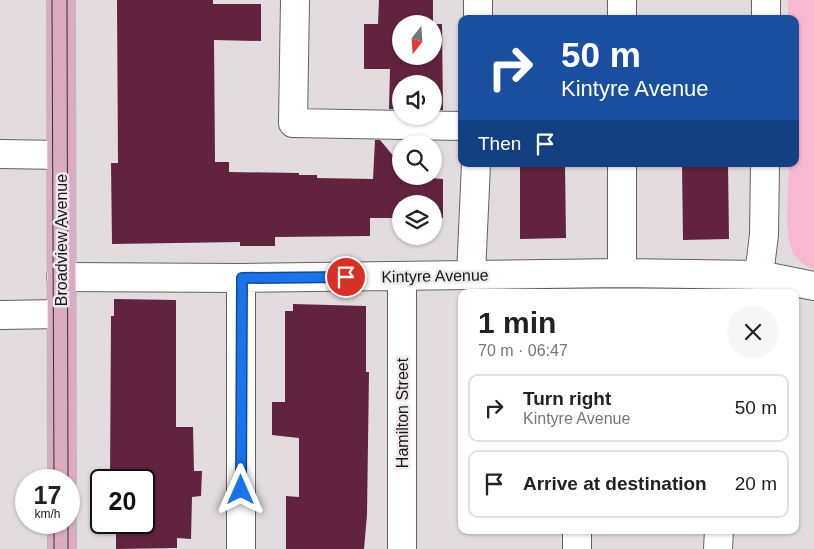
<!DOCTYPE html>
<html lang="en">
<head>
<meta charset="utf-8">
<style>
  body { margin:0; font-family:Arial,sans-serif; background:#f6f6f6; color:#222; height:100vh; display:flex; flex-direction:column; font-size:19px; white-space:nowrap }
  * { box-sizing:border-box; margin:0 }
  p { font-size:16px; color:#767676 }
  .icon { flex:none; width:28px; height:28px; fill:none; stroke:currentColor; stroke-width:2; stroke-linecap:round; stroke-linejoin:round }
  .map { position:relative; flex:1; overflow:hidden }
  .panel { position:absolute; left:458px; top:289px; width:341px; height:245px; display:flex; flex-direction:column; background:#fff; border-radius:10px; box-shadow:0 1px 4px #0004 }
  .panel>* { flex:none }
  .hud { position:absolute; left:458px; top:15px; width:341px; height:152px; border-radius:10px; box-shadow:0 1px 4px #0004; background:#1a4fa0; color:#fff; overflow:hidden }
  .needle { width:32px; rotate:197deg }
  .fabs { position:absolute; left:392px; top:15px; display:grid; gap:10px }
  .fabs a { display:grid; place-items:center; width:50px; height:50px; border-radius:50%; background:#fff; box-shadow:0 1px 4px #0004; font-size:25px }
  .speed { position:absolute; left:15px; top:469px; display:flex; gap:10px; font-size:25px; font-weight:700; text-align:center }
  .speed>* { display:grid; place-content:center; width:65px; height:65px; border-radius:50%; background:#fff; box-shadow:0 1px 4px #0004; line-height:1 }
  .speed small { font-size:12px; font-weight:400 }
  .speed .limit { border:2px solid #111; border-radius:8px; background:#fff; color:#111 }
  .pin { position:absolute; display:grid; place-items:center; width:42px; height:42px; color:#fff; margin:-21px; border:2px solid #fff; border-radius:50%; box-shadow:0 1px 5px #0007 }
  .me { position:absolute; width:55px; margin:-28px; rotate:0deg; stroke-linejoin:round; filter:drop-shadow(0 0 4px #0008) }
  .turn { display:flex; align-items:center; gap:18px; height:105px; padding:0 20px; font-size:22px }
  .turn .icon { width:65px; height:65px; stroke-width:2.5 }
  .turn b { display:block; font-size:35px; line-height:42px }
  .then { display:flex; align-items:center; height:48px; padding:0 20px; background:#0003; gap:10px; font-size:19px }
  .round { display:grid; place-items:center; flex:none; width:52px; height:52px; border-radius:26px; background:#f6f6f6 }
  .head { display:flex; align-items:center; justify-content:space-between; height:85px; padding:0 20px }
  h1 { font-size:30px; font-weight:700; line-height:38px }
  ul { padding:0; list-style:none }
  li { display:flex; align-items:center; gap:15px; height:68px; margin:0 10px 8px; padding:0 10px; border:2px solid #e0e0e0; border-radius:10px }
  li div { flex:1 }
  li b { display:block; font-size:19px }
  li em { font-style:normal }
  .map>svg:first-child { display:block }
</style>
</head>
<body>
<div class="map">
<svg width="814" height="549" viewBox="0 0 814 549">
  <rect width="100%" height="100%" fill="#e2dcde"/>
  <!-- green -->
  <path fill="#f9b8d2" d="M 788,0 L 814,0 L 814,269 C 807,267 796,259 793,253 C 783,231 789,188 789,164 L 795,164 L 795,19 L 788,19 Z"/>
  <!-- building -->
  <path fill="#612340" d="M 117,0 L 213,0 L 213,4 L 261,4 L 261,41 L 214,40 L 215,162 L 229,162 L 229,172 L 299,173 L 299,175 L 317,175 L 317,178 L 373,179 L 375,140 L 380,140 L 401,165 L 401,176 L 443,179 L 443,218 L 434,218 L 434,204 L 401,204 L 401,218 L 370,218 L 370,236 L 275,237 L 275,246 L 240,246 L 240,242 L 112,244 L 111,163 L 118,163 Z
    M 379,0 L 433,0 L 433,24 L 401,24 L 401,56 L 434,56 L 434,24 L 442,24 L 443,110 L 434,110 L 434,84 L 401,84 L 401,109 L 389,109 L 390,69 L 364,69 L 364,24 L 378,24 Z
    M 520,164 L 565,164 L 566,238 L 520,239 Z
    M 682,164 L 728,164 L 729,239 L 683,240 Z
    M 114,299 L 176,300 L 176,427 L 193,427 L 194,471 L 202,471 L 201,496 L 192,497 L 191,539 L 177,538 L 177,548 L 116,549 L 116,522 L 144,522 L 144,480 L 110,480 L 111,316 L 114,316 Z
    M 293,304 L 366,306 L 366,372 L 369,372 L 367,515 L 364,549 L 286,549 L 286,496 L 299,497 L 299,438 L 272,435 L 272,402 L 285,402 L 285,311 L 293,311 Z"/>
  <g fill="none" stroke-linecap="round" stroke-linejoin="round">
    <!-- minor casing -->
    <g stroke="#656162" stroke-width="30">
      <path id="minor" d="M 295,0 L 293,123 L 461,126
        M 478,19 L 478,0
        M 622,19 L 622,0
        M 766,19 L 766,0
        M 0,154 L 61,155
        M 622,164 L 622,273
        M 471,275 L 476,164
        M 759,275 L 764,235 L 765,164
        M 61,277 L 241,278 L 622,273 L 759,275 L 814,286
        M 0,315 L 61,314
        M 577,530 L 577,549
        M 241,549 L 241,278
        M 402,549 L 402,276
        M 718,549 L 719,530"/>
    </g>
    <!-- major casing -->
    <g stroke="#bab9b9" stroke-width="30">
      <path id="major" d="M 61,0 L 62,480
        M 62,522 L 62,549"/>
    </g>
    <!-- minor -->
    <use href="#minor" stroke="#fff" stroke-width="28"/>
    <!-- major -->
    <use href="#major" stroke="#dbabbf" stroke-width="28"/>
    <!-- tram -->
    <path stroke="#312f2f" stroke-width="1" d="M 52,0 L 54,480
      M 67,0 L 68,480
      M 54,522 L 54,549
      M 68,522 L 68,549"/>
  </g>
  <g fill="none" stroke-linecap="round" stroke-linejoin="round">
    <!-- route casing -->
    <g stroke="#114b97" stroke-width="12">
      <path id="route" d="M 241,490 L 242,278 L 346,277"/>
    </g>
    <!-- route -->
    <use href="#route" stroke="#1a73e8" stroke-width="9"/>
  </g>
  <g text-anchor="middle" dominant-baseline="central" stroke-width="5" stroke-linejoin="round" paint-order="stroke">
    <!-- street labels -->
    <g font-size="16" fill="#181616" stroke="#efeaec">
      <text transform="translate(61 240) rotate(-90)">Broadview Avenue</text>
      <text transform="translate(435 276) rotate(-1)">Kintyre Avenue</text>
      <text transform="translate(402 413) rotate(-90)">Hamilton Street</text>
    </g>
  </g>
</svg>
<div class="fabs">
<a><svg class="needle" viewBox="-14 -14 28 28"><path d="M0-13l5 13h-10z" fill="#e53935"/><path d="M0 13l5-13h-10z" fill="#767676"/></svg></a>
<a><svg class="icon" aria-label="sound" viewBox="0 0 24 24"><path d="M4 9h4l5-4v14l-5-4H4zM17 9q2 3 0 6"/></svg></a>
<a><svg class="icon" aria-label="search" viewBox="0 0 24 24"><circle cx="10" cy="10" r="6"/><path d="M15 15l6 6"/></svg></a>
<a><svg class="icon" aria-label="layers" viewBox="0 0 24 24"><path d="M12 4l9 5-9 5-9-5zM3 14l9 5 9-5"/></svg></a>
</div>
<div class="speed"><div>17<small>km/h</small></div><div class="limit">20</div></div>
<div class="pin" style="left:346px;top:277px;background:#d93025"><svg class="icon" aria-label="arrive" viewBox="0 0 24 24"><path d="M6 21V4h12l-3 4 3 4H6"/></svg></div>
<svg class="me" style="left:241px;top:490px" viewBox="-20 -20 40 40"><path d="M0-17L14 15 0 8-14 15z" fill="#1a73e8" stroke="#fff" stroke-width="4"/></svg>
<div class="hud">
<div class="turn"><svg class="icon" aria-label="right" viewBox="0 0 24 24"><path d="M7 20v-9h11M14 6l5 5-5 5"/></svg><div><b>50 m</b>Kintyre Avenue</div></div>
<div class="then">Then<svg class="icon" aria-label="arrive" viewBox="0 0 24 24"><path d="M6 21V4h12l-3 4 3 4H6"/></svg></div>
</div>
<section class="panel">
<div class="head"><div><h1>1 min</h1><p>70 m · 06:47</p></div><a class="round"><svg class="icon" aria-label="close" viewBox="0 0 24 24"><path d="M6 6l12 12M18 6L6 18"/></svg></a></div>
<ul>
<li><svg class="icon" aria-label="right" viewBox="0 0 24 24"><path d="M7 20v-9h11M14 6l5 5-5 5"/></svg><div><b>Turn right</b><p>Kintyre Avenue</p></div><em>50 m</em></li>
<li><svg class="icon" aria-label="arrive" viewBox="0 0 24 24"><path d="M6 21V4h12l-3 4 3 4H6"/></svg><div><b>Arrive at destination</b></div><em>20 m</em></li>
</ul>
</section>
</div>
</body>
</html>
